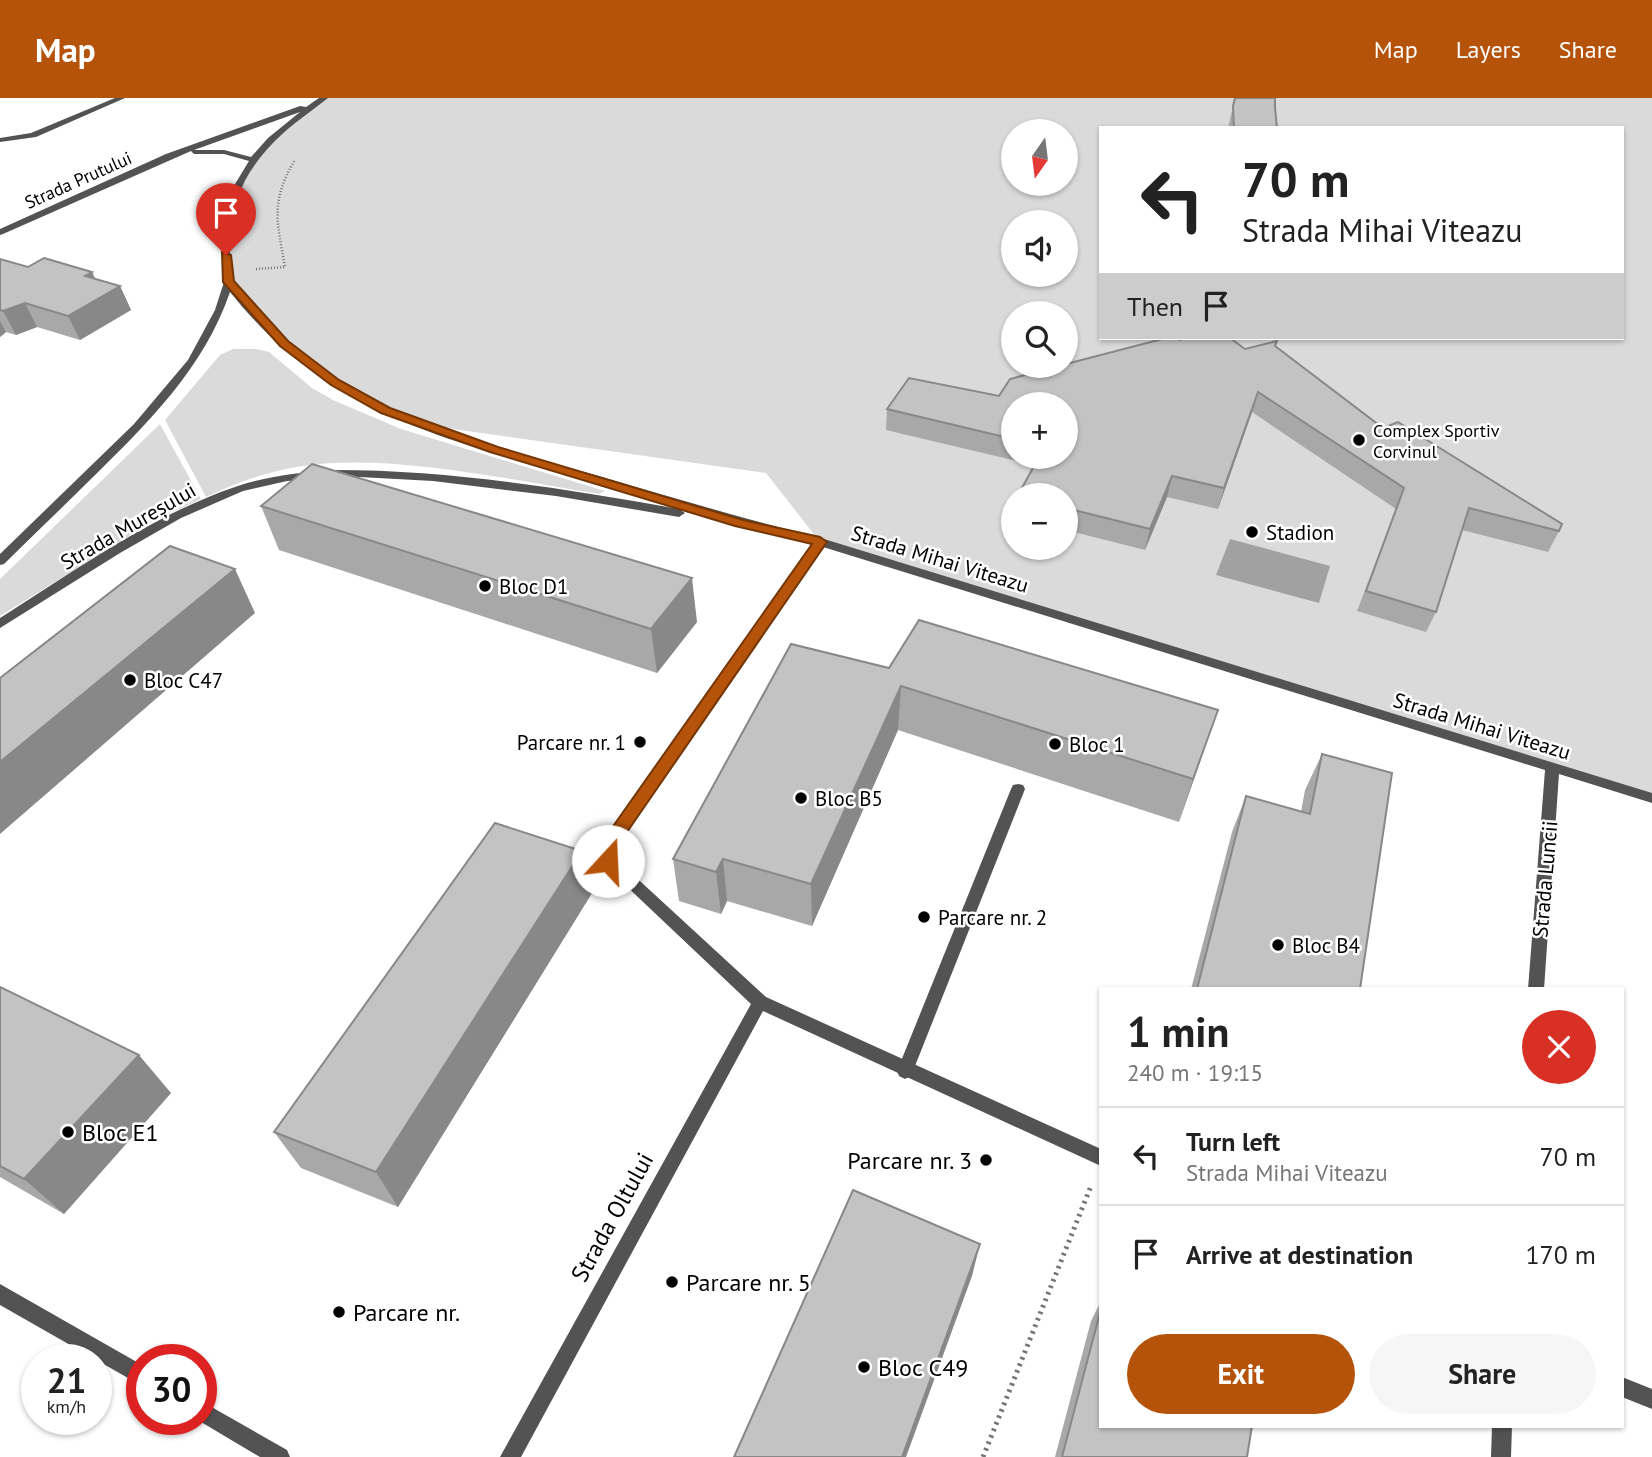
<!DOCTYPE html>
<html lang="en">
<head>
<meta charset="utf-8">
<style>
  body { margin:0; font-family:"PT Sans",sans-serif; background:#f6f6f6; color:#222; height:100vh; display:flex; flex-direction:column; font-size:26px; white-space:nowrap }
  * { box-sizing:border-box; margin:0 }
  p { font-size:23px; color:#767676 }
  .icon { flex:none; width:38px; height:38px; fill:none; stroke:currentColor; stroke-width:2; stroke-linecap:round; stroke-linejoin:round }
  .map { position:relative; flex:1; overflow:hidden }
  .drawer { position:absolute; left:1099px; top:889px; width:525px; height:441px; display:flex; flex-direction:column; background:#fff; border-radius:0px; box-shadow:0 2px 5px #0004 }
  .drawer>* { flex:none }
  .hud { position:absolute; left:1099px; top:28px; width:525px; height:214px; border-radius:0px; box-shadow:0 2px 5px #0004; background:#fff; color:#222; overflow:hidden }
  .needle { width:46px; rotate:194deg }
  .tools { position:absolute; left:1001px; top:21px; display:grid; gap:14px }
  .tools a { display:grid; place-items:center; width:77px; height:77px; border-radius:50%; background:#fff; box-shadow:0 2px 5px #0004; font-size:35px }
  .speed { position:absolute; left:21px; top:1246px; display:flex; gap:14px; font-size:35px; font-weight:700; text-align:center }
  .speed>* { display:grid; place-content:center; width:91px; height:91px; border-radius:50%; background:#fff; box-shadow:0 2px 5px #0004; line-height:1 }
  .speed small { font-size:18px; font-weight:400 }
  .speed .limit { border:10px solid #d22; background:#fff; color:#111 }
  .pin { position:absolute; display:grid; place-items:center; width:60px; height:60px; color:#fff; margin:-72px -30px; border-radius:50% 50% 50% 0; rotate:-45deg; box-shadow:0 0 7px #0007 }
  .pin .icon { rotate:45deg }
  .me { position:absolute; width:77px; margin:-38px; rotate:20deg; stroke-linejoin:round; filter:drop-shadow(0 0 5px #0008) }
  .turn { display:flex; align-items:center; gap:24px; height:147px; padding:0 28px; font-size:32px }
  .turn .icon { width:91px; height:91px; stroke-width:2.5 }
  .turn b { display:block; font-size:49px; line-height:60px }
  .then { display:flex; align-items:center; height:66px; padding:0 28px; background:#0003; gap:14px; font-size:26px }
  .round { display:grid; place-items:center; flex:none; width:74px; height:74px; border-radius:37px; background:#f6f6f6 }
  .head { display:flex; align-items:center; justify-content:space-between; height:119px; padding:0 28px }
  h1 { font-size:42px; font-weight:700; line-height:52px }
  .cta { display:flex; gap:14px; margin-top:auto; padding:14px 28px }
  .cta a { flex:1; height:80px; border-radius:42px; background:#b45309; color:#fff; font-size:28px; font-weight:700; line-height:80px; text-align:center }
  .cta a+a { background:#f6f6f6; color:#222 }
  ul { padding:0; list-style:none }
  li { display:flex; align-items:center; gap:21px; height:98px; padding:0 28px; border-top:2px solid #e0e0e0 }
  li div { flex:1 }
  li b { display:block; font-size:26px }
  li em { font-style:normal }
  header { display:flex; align-items:center; gap:42px; box-sizing:border-box; height:98px; padding:0 35px; background:#b45309; color:#fff }
  header strong { font-size:33px }
  nav { display:flex; gap:38px; margin-inline-start:auto; font-size:24px }
  .map>svg:first-child { display:block }
</style>
</head>
<body>
<header>
<strong>Map</strong>
<nav><a>Map</a><a>Layers</a><a>Share</a></nav>
</header>
<div class="map">
<svg width="1652" height="1359" viewBox="0 0 1652 1359">
  <rect width="100%" height="100%" fill="#fff"/>
  <!-- green -->
  <path fill="#dadada" fill-rule="evenodd" d="M 324,0 L 1652,0 L 1652,700 L 820,444 L 766,375 L 418,326 L 385,312 L 298,257 L 229,184 L 227,114 L 263,51 ZM 1101,30 L 1622,30 L 1622,240 L 1101,240 ZM 1013,33 L 1066,33 L 1066,86 L 1013,86 ZM 1013,124 L 1066,124 L 1066,177 L 1013,177 ZM 1013,215 L 1066,215 L 1066,268 L 1013,268 ZM 1013,306 L 1066,306 L 1066,359 L 1013,359 ZM 1013,397 L 1066,397 L 1066,450 L 1013,450 Z
    M 233,251 L 256,251 L 269,254 L 312,290 L 333,302 L 401,331 L 605,393 L 599,396 C 511,382 390,355 303,368 C 269,373 237,384 206,399 L 165,322 L 220,257 Z
    M 160,326 L 201,401 L 150,425 L 0,518 L 0,481 Z"/>
  <!-- water -->
  <path fill="#a1a1a1" d="M 1230,441 L 1330,468 L 1319,505 L 1216,477 Z"/>
  <g fill="none" stroke-linecap="round" stroke-linejoin="round">
    <!-- path-far1 -->
    <path stroke="#757575" stroke-width="2.5" stroke-dasharray="1 2" stroke-linecap="butt" d="M 256,171 L 285,169 C 277,124 270,103 295,62"/>
    <!-- path -->
    <path stroke="#757575" stroke-width="5" stroke-dasharray="2.5 4.5" stroke-linecap="butt" d="M 983,1359 L 1091,1088"/>
    <!-- lane -->
    <path fill="#535353" fill-rule="evenodd" d="M 1018,686 L 1023,687 L 1025,691 L 913,973 L 911,978 L 905,981 L 899,978 L 897,973 L 1011,691 L 1013,687 Z"/>
    <!-- street -->
    <path fill="#535353" fill-rule="evenodd" d="M 115,0 L 125,0 L 36,39 L 0,44 L 0,40 L 31,35 Z
      M 319,0 L 328,0 C 317,9 305,17 294,26 C 254,58 228,98 230,150 C 230,167 230,181 241,195 C 274,232 311,267 354,292 C 428,336 517,355 599,378 C 674,400 748,422 824,441 L 1652,695 L 1652,705 L 1559,676 L 1544,891 L 1528,891 L 1545,672 L 823,449 L 615,750 L 616,761 L 766,899 L 1101,1051 L 1101,1068 L 763,913 L 521,1359 L 500,1359 L 751,906 L 604,767 L 601,749 L 813,446 C 739,428 666,405 594,384 C 450,342 329,318 230,194 C 204,270 148,325 92,380 C 63,409 33,437 4,466 L 0,467 L 0,456 L 134,326 L 188,262 L 215,212 L 224,184 L 221,140 L 222,117 L 229,96 L 249,63 L 224,56 L 194,56 L 191,53 L 3,136 L 0,137 L 0,131 L 166,56 L 300,8 L 306,9 ZM 300,14 L 268,40 L 251,59 L 224,52 L 194,52 Z
      M 335,372 C 451,372 566,391 679,411 L 685,415 L 679,419 L 556,398 L 433,383 L 360,379 L 287,383 L 243,393 L 181,420 L 120,455 L 0,530 L 0,520 C 75,473 150,418 235,389 C 267,378 301,374 335,372 Z
      M 0,1186 L 142,1267 L 142,1288 L 0,1207 Z
      M 1622,1279 L 1652,1291 L 1652,1311 L 1622,1299 Z
      M 201,1303 L 287,1352 L 290,1359 L 260,1359 L 196,1321 L 201,1321 Z
      M 1492,1328 L 1512,1328 L 1511,1359 L 1491,1359 Z"/>
  </g>
  <!-- wall -->
  <path fill="#a8a8a8" fill-rule="evenodd" d="M 1235,0 L 1275,10 L 1277,30 L 1228,30 Z
    M 0,161 L 28,169 L 92,174 L 95,181 L 120,188 L 131,212 L 80,242 L 37,229 L 16,237 L 6,234 L 0,239 Z
    M 1179,242 L 1245,251 L 1275,248 L 1383,330 L 1559,433 L 1548,454 L 1462,432 L 1436,514 L 1426,534 L 1357,513 L 1396,411 L 1252,314 L 1218,411 L 1167,399 L 1145,452 L 1066,432 L 1066,397 L 1034,367 L 886,332 L 887,311 L 999,298 ZM 1013,306 L 1066,359 L 1013,359 Z
    M 261,408 L 697,524 L 657,575 L 279,452 Z
    M 791,546 L 1203,655 L 1179,724 L 898,632 L 812,828 L 727,803 L 721,816 L 679,803 L 673,761 Z
    M 1322,656 L 1360,891 L 1191,891 L 1232,734 L 1246,698 L 1301,714 L 1305,692 Z
    M 592,795 L 398,1109 L 301,1070 L 274,1034 Z
    M 0,889 L 171,995 L 64,1116 L 0,1079 Z
    M 1101,1203 L 1101,1328 L 1247,1359 L 1055,1359 L 1091,1223 Z"/>
  <!-- shaded-wall -->
  <path fill="#888" d="M 92,174 L 103,197 L 85,178 Z
    M 120,188 L 131,212 L 80,242 L 68,218 Z
    M 25,205 L 37,229 L 16,237 L 3,213 Z
    M 0,223 L 6,234 L 0,239 Z
    M 1258,294 L 1252,314 L 1218,411 L 1224,390 Z
    M 1172,378 L 1167,399 L 1145,452 L 1150,431 Z
    M 235,471 L 255,515 L 0,736 L 0,664 Z
    M 692,480 L 697,524 L 657,575 L 651,531 Z
    M 901,588 L 898,632 L 812,828 L 811,786 Z
    M 1218,612 L 1203,655 L 1179,724 L 1193,681 Z
    M 582,753 L 592,795 L 398,1109 L 376,1074 Z
    M 723,761 L 727,803 L 721,816 L 716,774 Z
    M 139,957 L 171,995 L 64,1116 L 24,1081 Z
    M 980,1146 L 972,1178 L 906,1359 L 902,1359 Z"/>
  <!-- building -->
  <path fill="#c3c3c3" stroke="#888" stroke-width="2" d="M 1235,0 L 1275,0 L 1275,10 L 1277,30 L 1234,30 L 1233,8 Z
    M 44,160 L 92,174 L 85,178 L 120,188 L 68,218 L 25,205 L 3,213 L 0,212 L 0,161 L 28,169 Z
    M 1166,240 L 1176,240 L 1179,242 L 1188,240 L 1230,240 L 1245,251 L 1277,243 L 1275,248 L 1383,330 L 1398,324 L 1562,426 L 1559,433 L 1469,410 L 1436,514 L 1366,493 L 1404,390 L 1258,294 L 1224,390 L 1172,378 L 1150,431 L 1066,410 L 1066,397 L 1018,397 L 1039,359 L 1066,359 L 1066,306 L 1013,306 L 1013,341 L 887,311 L 909,280 L 999,298 L 1010,281 L 1059,268 L 1066,268 L 1066,266 Z
    M 312,366 L 692,480 L 651,531 L 261,408 Z
    M 170,448 L 235,471 L 0,664 L 0,580 Z
    M 919,522 L 1218,612 L 1193,681 L 901,588 L 811,786 L 723,761 L 716,774 L 673,761 L 791,546 L 889,570 Z
    M 1322,656 L 1392,675 L 1360,891 L 1197,891 L 1246,698 L 1310,716 Z
    M 495,725 L 582,753 L 376,1074 L 274,1034 Z
    M 0,889 L 139,957 L 24,1081 L 0,1068 Z
    M 853,1092 L 980,1146 L 902,1359 L 734,1359 Z
    M 1101,1211 L 1101,1328 L 1252,1328 L 1247,1359 L 1062,1359 Z"/>
  <!-- route -->
  <path fill="#b45309" stroke="#753606" stroke-width="2" d="M 222,154 L 231,157 L 234,183 L 288,243 L 339,282 L 390,310 L 498,349 L 743,422 L 820,439 L 827,444 L 616,750 L 614,767 L 603,767 L 599,749 L 602,744 L 812,446 L 735,428 L 490,354 L 381,315 L 331,287 L 280,248 L 223,184 Z"/>
  <!-- markers -->
  <g fill="#000" stroke="#fff" stroke-width="2.5">
    <circle cx="1359" cy="342" r="7"/>
    <circle cx="1252" cy="434" r="7"/>
    <circle cx="485" cy="488" r="7"/>
    <circle cx="130" cy="582" r="7"/>
    <circle cx="640" cy="644" r="7"/>
    <circle cx="1055" cy="646" r="7"/>
    <circle cx="801" cy="700" r="7"/>
    <circle cx="924" cy="819" r="7"/>
    <circle cx="1278" cy="847" r="7"/>
    <circle cx="68" cy="1034" r="7"/>
    <circle cx="986" cy="1062" r="7"/>
    <circle cx="672" cy="1184" r="7"/>
    <circle cx="339" cy="1214" r="7"/>
    <circle cx="864" cy="1269" r="7"/>
  </g>
  <g text-anchor="middle" dominant-baseline="central" stroke-width="5" stroke-linejoin="round" paint-order="stroke">
    <!-- far-street labels -->
    <g font-size="18" fill="#000" stroke="#fff">
      <text transform="translate(78 82) rotate(-24)">Strada Prutului</text>
    </g>
    <!-- far-poi labels -->
    <g font-size="18" fill="#000" stroke="#fff" text-anchor="start">
      <text x="1373" y="332">Complex Sportiv<tspan x="1373" dy="21">Corvinul</tspan></text>
    </g>
    <!-- street labels -->
    <g font-size="21" fill="#000" stroke="#fff">
      <text transform="translate(128 428) rotate(-30)">Strada Mureșului</text>
      <text transform="translate(940 461) rotate(17)">Strada Mihai Viteazu</text>
      <text transform="translate(1482 628) rotate(17)">Strada Mihai Viteazu</text>
      <text transform="translate(1545 781) rotate(-85)">Strada Luncii</text>
    </g>
    <!-- poi labels -->
    <g font-size="21" fill="#000" stroke="#fff" text-anchor="start">
      <text x="1266" y="434">Stadion</text>
      <text x="499" y="488">Bloc D1</text>
      <text x="144" y="582">Bloc C47</text>
      <text x="626" y="644" text-anchor="end">Parcare nr. 1</text>
      <text x="1069" y="646">Bloc 1</text>
      <text x="815" y="700">Bloc B5</text>
      <text x="938" y="819">Parcare nr. 2</text>
      <text x="1292" y="847">Bloc B4</text>
    </g>
    <!-- near-poi labels -->
    <g font-size="24" fill="#000" stroke="#fff" text-anchor="start">
      <text x="82" y="1034">Bloc E1</text>
      <text x="972" y="1062" text-anchor="end">Parcare nr. 3</text>
      <text x="686" y="1184">Parcare nr. 5</text>
      <text x="353" y="1214">Parcare nr.</text>
      <text x="878" y="1269">Bloc C49</text>
    </g>
    <!-- near-street labels -->
    <g font-size="24" fill="#000" stroke="#fff">
      <text transform="translate(612 1119) rotate(-61)">Strada Oltului</text>
    </g>
  </g>
</svg>
<div class="tools">
<a><svg class="needle" viewBox="-14 -14 28 28"><path d="M0-13l5 13h-10z" fill="#e53935"/><path d="M0 13l5-13h-10z" fill="#767676"/></svg></a>
<a><svg class="icon" aria-label="sound" viewBox="0 0 24 24"><path d="M4 9h4l5-4v14l-5-4H4zM17 9q2 3 0 6"/></svg></a>
<a><svg class="icon" aria-label="search" viewBox="0 0 24 24"><circle cx="10" cy="10" r="6"/><path d="M15 15l6 6"/></svg></a>
<a>+</a>
<a>−</a>
</div>
<div class="speed"><div>21<small>km/h</small></div><div class="limit">30</div></div>
<div class="pin" style="left:226px;top:157px;background:#d93025"><svg class="icon" aria-label="arrive" viewBox="0 0 24 24"><path d="M6 21V4h12l-3 4 3 4H6"/></svg></div>
<svg class="me" style="left:608px;top:763px" viewBox="-20 -20 40 40"><circle r="19" fill="#fff"/><path d="M0-13L10 11 0 6-10 11z" fill="#b45309"/></svg>
<div class="hud">
<div class="turn"><svg class="icon" aria-label="left" viewBox="0 0 24 24"><path d="M17 20v-9H6M10 6l-5 5 5 5"/></svg><div><b>70 m</b>Strada Mihai Viteazu</div></div>
<div class="then">Then<svg class="icon" aria-label="arrive" viewBox="0 0 24 24"><path d="M6 21V4h12l-3 4 3 4H6"/></svg></div>
</div>
<section class="drawer">
<div class="head"><div><h1>1 min</h1><p>240 m · 19:15</p></div><a class="round" style="background:#d93025;color:#fff"><svg class="icon" aria-label="close" viewBox="0 0 24 24"><path d="M6 6l12 12M18 6L6 18"/></svg></a></div>
<ul>
<li><svg class="icon" aria-label="left" viewBox="0 0 24 24"><path d="M17 20v-9H6M10 6l-5 5 5 5"/></svg><div><b>Turn left</b><p>Strada Mihai Viteazu</p></div><em>70 m</em></li>
<li><svg class="icon" aria-label="arrive" viewBox="0 0 24 24"><path d="M6 21V4h12l-3 4 3 4H6"/></svg><div><b>Arrive at destination</b></div><em>170 m</em></li>
</ul>
<div class="cta"><a>Exit</a><a>Share</a></div>
</section>
</div>
</body>
</html>
